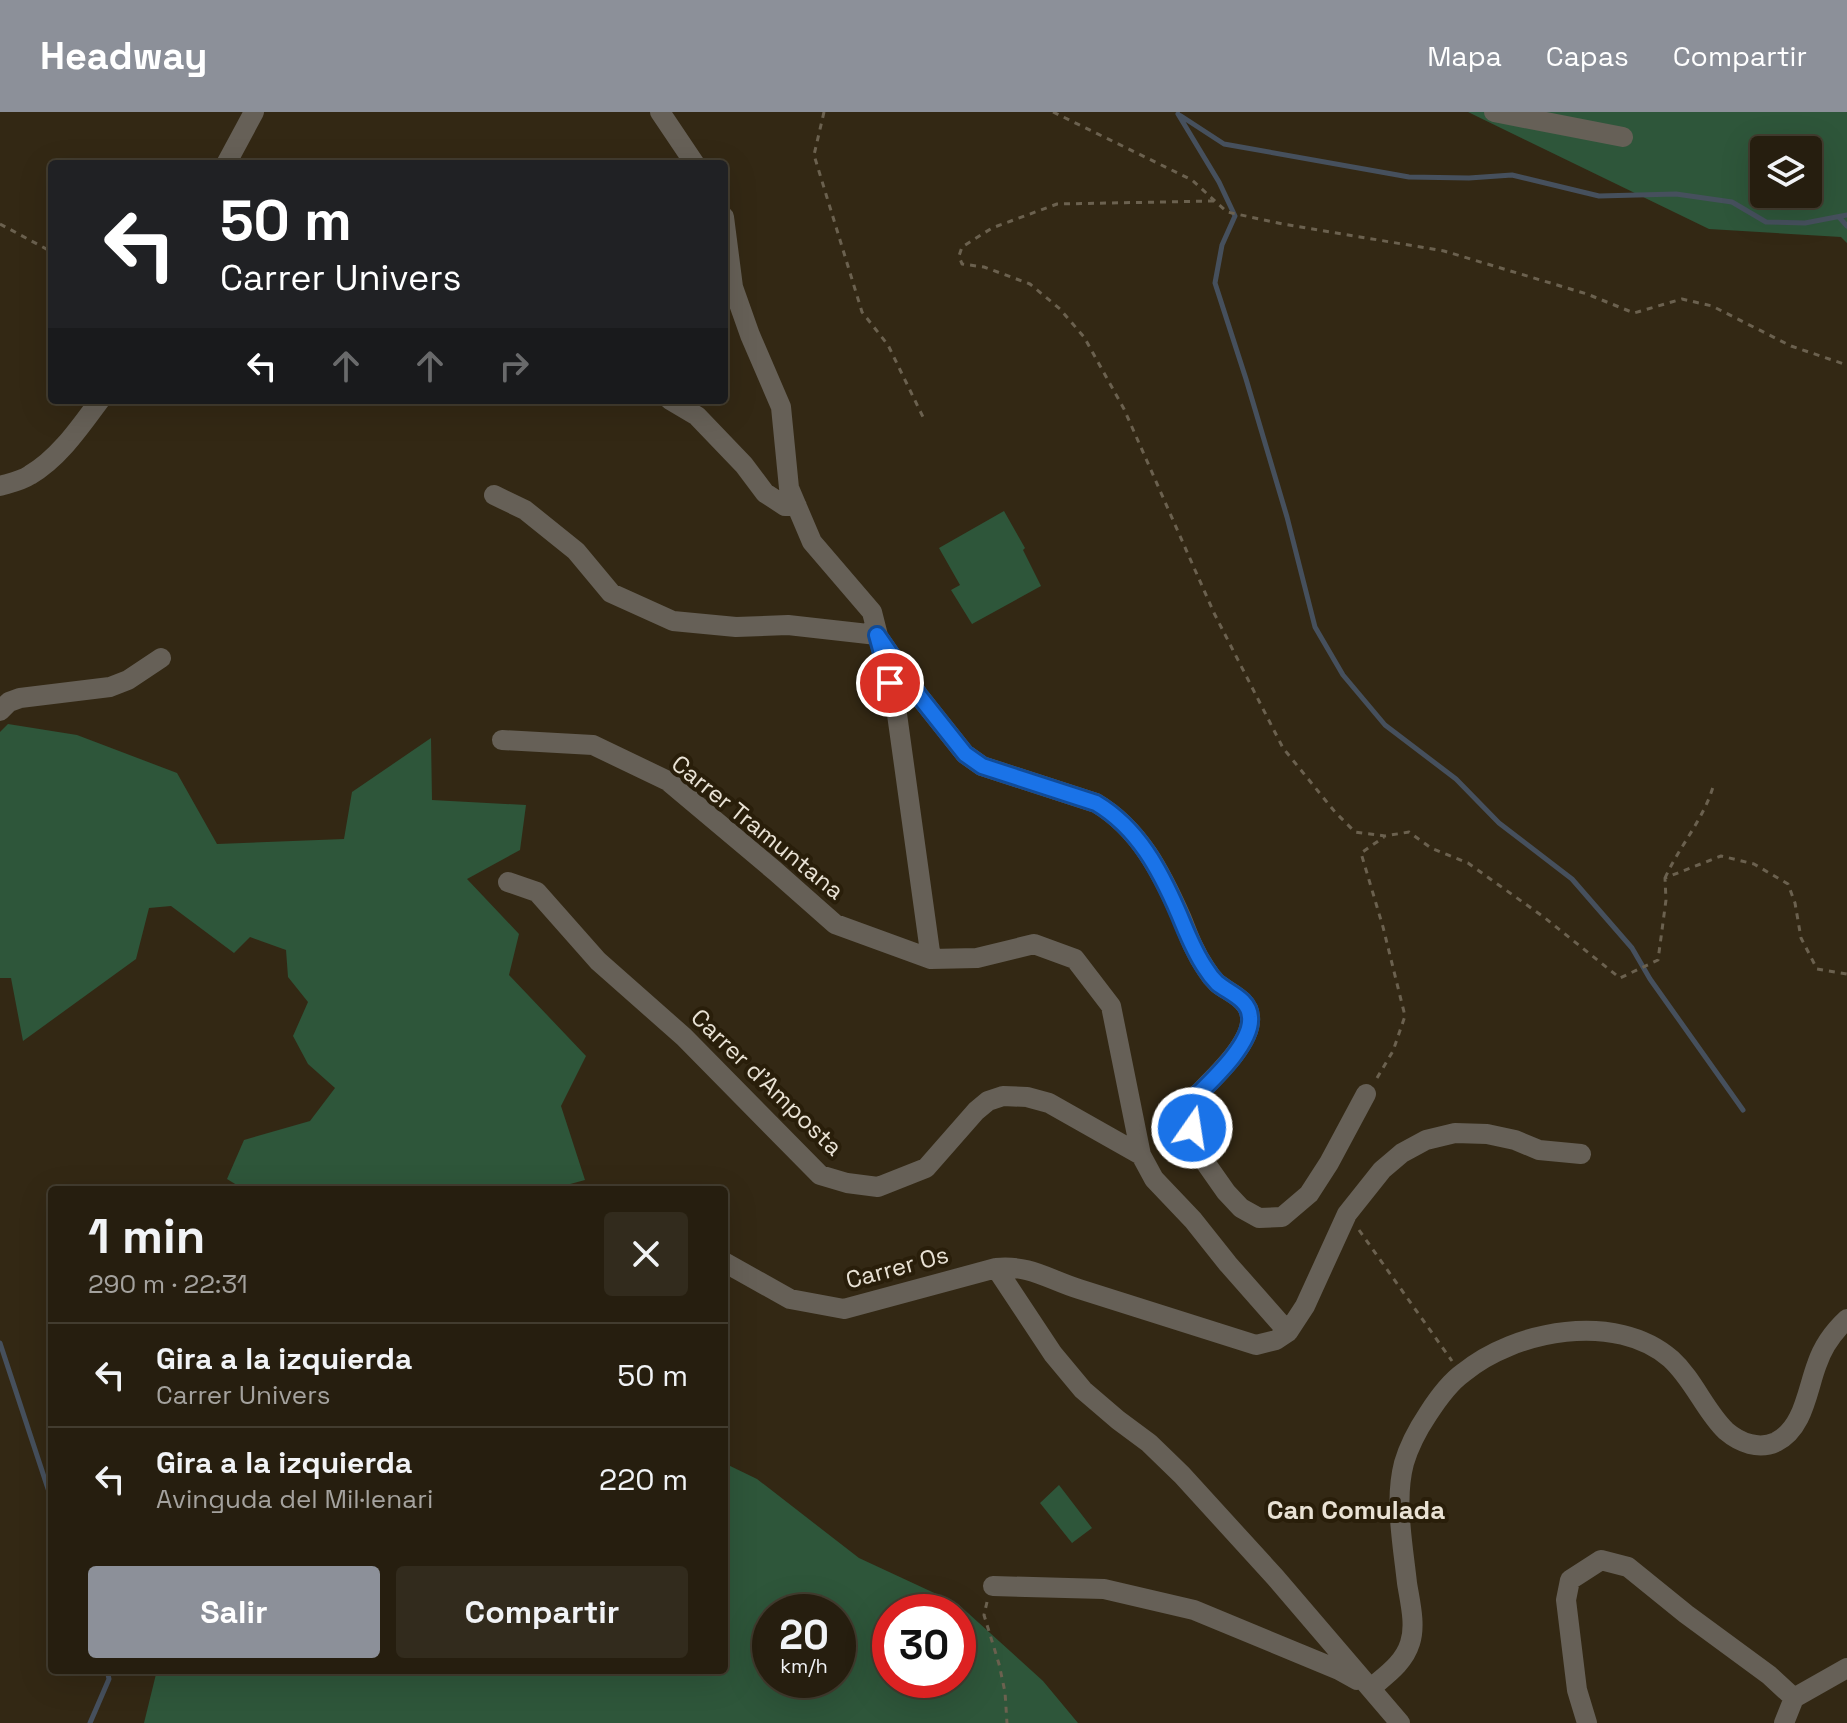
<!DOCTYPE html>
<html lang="es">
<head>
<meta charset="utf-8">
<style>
  body { margin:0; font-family:"Space Grotesk",sans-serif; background:#322b1d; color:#f1f3f6; height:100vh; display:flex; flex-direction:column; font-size:30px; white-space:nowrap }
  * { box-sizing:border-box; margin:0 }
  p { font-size:26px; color:#a4a29e }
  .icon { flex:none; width:44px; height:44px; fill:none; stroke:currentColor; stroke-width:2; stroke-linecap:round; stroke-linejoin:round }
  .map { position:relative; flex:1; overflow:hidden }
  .side { position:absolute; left:48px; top:1074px; width:680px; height:488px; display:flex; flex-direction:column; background:#261e0f; border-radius:8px; box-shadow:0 8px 32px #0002,0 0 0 2px #423c2f }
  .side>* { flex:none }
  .hud { position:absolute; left:48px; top:48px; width:680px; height:244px; border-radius:8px; box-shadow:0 8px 32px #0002,0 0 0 2px #423c2f; background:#202124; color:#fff; overflow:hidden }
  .controls { position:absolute; left:1750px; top:24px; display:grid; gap:16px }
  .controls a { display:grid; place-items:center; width:72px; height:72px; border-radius:8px; background:#261e0f; box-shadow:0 8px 32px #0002,0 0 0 2px #423c2f; font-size:40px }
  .speed { position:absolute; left:752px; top:1482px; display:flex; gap:16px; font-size:40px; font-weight:700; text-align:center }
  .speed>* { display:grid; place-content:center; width:104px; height:104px; border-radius:50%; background:#261e0f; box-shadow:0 8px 32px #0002,0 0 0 2px #423c2f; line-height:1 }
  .speed small { font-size:20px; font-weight:400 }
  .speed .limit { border:12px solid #d22; background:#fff; color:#111 }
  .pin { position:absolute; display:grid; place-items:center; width:68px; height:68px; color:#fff; margin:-34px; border:4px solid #fff; border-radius:50%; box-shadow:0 2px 8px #0007 }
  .me { position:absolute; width:88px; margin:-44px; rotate:13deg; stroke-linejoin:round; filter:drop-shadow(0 0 6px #0008) }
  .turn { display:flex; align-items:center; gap:28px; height:168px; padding:0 40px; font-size:36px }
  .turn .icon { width:104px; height:104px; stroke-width:2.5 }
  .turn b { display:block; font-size:56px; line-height:68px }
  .lanes { display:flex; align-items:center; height:76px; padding:0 40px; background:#0003; justify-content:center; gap:40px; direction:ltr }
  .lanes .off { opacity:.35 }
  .round { display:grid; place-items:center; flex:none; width:84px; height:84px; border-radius:8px; background:#322b1d }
  .overview { display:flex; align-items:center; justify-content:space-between; height:136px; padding:0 40px }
  h1 { font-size:48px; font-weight:600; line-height:60px }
  .button { display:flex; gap:16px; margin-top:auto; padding:16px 40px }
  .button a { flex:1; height:92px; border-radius:8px; background:#8c9099; color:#fff; font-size:32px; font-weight:600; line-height:92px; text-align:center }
  .button a+a { background:#322b1d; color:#f1f3f6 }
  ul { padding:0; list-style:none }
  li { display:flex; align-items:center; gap:24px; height:104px; padding:0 40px; border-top:2px solid #423c2f }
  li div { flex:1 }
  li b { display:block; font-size:30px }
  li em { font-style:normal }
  header { display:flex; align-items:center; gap:48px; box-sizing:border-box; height:112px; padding:0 40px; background:#8c9099; color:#fff }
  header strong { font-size:38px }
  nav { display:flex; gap:44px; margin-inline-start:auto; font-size:28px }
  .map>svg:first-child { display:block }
</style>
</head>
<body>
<header>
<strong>Headway</strong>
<nav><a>Mapa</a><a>Capas</a><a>Compartir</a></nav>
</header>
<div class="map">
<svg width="1847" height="1611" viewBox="0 0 1847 1611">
  <rect width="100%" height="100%" fill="#332814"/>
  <!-- green -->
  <path fill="#2e563a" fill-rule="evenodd" d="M 1468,0 L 1847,0 L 1847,131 L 1841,125 L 1709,117 ZM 1764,38 L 1808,38 L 1808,82 L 1764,82 Z
    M 1004,399 L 1025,436 L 1023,438 L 1041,474 L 972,512 L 951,478 L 960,473 L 939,436 Z
    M 8,612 L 77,623 L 177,661 L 217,732 L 344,727 L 352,680 L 431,626 L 432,688 L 526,693 L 520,738 L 467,767 L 519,822 L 509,863 L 586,944 L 561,994 L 585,1068 L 548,1078 L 245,1078 L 227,1067 L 244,1028 L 310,1009 L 335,976 L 308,952 L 293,924 L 308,890 L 288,865 L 286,838 L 250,825 L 234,841 L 171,794 L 149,796 L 136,847 L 23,929 L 11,866 L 0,866 L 0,620 Z
    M 724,1351 L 757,1367 L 859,1446 L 958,1492 L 1043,1569 L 1078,1611 L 144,1611 L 157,1558 L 724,1558 ZM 838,1500 L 838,1568 L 770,1568 L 770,1500 ZM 958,1500 L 958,1568 L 890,1568 L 890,1500 Z
    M 1059,1373 L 1092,1416 L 1072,1431 L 1040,1391 Z"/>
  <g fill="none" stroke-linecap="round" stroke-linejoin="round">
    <!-- stream -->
    <path stroke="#46505d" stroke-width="5" d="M 1178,2 L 1219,70 L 1235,104 L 1222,133 L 1215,171 L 1246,267 L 1287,405 L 1315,515 L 1343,563 L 1385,613 L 1456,667 L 1499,711 L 1572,767 L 1632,836 L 1650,867 L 1743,998
      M 1181,4 L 1224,32 L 1409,65 L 1469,66 L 1512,63 L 1599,84 L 1676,82 L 1732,90 L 1766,110 L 1805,111 L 1847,103
      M 1839,105 L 1847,114
      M 0,1231 L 52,1389
      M 90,1611 L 109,1567 L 107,1558"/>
    <!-- path -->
    <path stroke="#6b614f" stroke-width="3" stroke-dasharray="6 6" stroke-linecap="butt" d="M 824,0 L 814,43 L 862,200 L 888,233 L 923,305
      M 1053,0 L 1192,68 L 1227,100 L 1283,112 L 1444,139 L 1587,182 L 1634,201 L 1682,187 L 1712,194 L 1791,234 L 1847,253
      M 1214,89 L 1057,92 L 992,116 L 962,135 L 959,144 L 962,152 L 984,155 L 1030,172 L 1060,197 L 1084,225 L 1124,297 L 1214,501 L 1283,636 L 1335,700 L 1355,720 L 1385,724 L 1409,720 L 1431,736 L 1468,751 L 1545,806 L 1620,866 L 1658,848 L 1666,788 L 1665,766 L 1721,744 L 1754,752 L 1788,772 L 1795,791 L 1801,826 L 1817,857 L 1847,862
      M 0,112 L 52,140
      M 1665,766 C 1679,735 1703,708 1713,675
      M 1377,966 L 1393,939 L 1405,904 L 1383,815 L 1361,741 L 1384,725
      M 1359,1118 L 1452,1249
      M 987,1490 L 984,1503 L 999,1552 L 1005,1580 L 1007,1611"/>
    <!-- minor -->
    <path stroke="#666057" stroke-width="20" d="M 660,0 L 695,52
      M 1494,0 L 1623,25
      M 226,52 L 254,0
      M 724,105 L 733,175 L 750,223 L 781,295 L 789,376 L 812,430 L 872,500 L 896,595 L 931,847 L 977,846 L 1034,832 L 1075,847 L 1111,894 L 1141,1043 L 1154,1067 L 1193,1108 L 1228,1152 L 1288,1220 L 1276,1228 L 1256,1233 C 1197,1214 1138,1196 1079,1177 C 1047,1167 1031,1153 996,1156 L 1053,1242 L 1083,1278 L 1118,1308 L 1149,1331 L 1182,1363 L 1275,1465 L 1400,1611
      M 670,288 L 697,304 L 744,353 L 765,381 L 785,394 L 797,394
      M 0,374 C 10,371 21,369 30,363 C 59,346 80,315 100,288
      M 494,383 L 525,398 L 576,439 L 611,481 L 673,509 L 736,515 L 788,513 L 877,523 L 919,584 L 965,642 L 982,654 L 1096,691 C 1140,717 1162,762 1182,807 C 1189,825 1195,841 1206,857 C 1209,862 1213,867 1217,871 C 1229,881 1249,887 1250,905 C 1253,932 1209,970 1191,989 L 1192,1016 L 1200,1043 L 1226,1080 L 1241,1096 L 1259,1106 L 1282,1105 L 1309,1082 L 1329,1051 L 1366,982
      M 0,599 L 9,590 L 20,586 L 110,575 L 128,568 L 161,546
      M 502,628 L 593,633 L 668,669 L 775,759 L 835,812 L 931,847
      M 508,770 L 537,780 L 598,849 L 684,925 L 820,1063 L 847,1071 L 878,1075 L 926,1056 L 976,999 L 988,989 L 1003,984 L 1027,985 L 1049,991 L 1141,1043
      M 724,1150 L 790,1187 L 844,1197 L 996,1156
      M 1288,1220 L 1305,1194 L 1347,1102 L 1382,1058 L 1402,1041 L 1426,1028 L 1455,1021 L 1487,1022 L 1515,1028 L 1539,1038 L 1581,1042
      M 993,1474 L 1104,1477 L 1194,1498 L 1339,1558 L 1357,1568
      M 1371,1576 C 1386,1563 1404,1551 1410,1531 C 1416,1513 1410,1490 1407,1471 C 1403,1433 1394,1389 1404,1351 C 1409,1334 1418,1317 1428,1302 C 1437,1288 1449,1271 1463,1261 C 1515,1218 1616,1199 1671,1247 C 1694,1268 1705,1299 1726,1319 C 1740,1331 1759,1338 1776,1330 C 1804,1316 1807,1278 1817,1252 C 1823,1234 1833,1220 1847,1207
      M 1794,1586 L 1847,1556
      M 1587,1611 L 1577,1578 L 1566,1488 L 1570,1468 L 1601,1448 L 1628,1455 L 1686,1502 L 1769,1563 L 1794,1586 L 1784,1611"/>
  </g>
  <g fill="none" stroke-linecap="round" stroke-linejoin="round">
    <!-- route casing -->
    <g stroke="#114b97" stroke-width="20">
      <path id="route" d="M 890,571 L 877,523 L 919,584 L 965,642 L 982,654 L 1096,691 C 1138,716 1160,758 1179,802 C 1187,821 1194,840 1206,857 C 1209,862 1213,867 1217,871 C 1229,881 1249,887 1250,905 C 1253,932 1209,971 1191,989 L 1192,1016"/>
    </g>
    <!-- route -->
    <use href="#route" stroke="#1a73e8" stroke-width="14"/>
  </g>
  <g text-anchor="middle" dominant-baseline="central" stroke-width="8" stroke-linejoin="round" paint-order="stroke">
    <!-- street labels -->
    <g font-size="24" fill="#e9e2d5" stroke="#291e0a">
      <text transform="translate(758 715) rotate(39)">Carrer Tramuntana</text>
      <text transform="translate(767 970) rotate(44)">Carrer d'Amposta</text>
      <text transform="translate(897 1155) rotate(-15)">Carrer Os</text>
    </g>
    <!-- neighbourhood labels -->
    <g font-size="26" font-weight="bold" fill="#e9e2d5" stroke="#291e0a">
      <text x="1356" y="1398">Can Comulada</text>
    </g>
  </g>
</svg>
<div class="controls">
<a><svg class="icon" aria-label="layers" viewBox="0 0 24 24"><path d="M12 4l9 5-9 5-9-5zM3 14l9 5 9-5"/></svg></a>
</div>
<div class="speed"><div>20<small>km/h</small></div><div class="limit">30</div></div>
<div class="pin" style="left:890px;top:571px;background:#d93025"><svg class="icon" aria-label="arrive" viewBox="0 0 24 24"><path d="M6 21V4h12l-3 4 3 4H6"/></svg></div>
<svg class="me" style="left:1192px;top:1016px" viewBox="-20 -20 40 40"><circle r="17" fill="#1a73e8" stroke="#fff" stroke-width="3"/><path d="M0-11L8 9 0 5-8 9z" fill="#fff"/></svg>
<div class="hud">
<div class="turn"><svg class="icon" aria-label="left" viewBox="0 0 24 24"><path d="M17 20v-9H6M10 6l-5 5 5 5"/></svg><div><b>50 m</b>Carrer Univers</div></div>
<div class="lanes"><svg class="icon" aria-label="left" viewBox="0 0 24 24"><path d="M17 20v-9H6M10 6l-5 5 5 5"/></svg><svg class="icon off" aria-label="ahead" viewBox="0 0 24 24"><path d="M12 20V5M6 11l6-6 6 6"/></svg><svg class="icon off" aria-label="ahead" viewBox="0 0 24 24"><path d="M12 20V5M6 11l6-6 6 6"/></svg><svg class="icon off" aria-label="right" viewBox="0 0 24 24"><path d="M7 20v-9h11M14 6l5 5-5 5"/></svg></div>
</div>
<section class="side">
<div class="overview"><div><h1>1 min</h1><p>290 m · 22:31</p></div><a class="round"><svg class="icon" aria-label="close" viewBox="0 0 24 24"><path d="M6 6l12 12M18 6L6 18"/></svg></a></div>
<ul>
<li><svg class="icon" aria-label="left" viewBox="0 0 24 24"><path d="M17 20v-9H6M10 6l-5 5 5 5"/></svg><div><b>Gira a la izquierda</b><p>Carrer Univers</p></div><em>50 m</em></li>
<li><svg class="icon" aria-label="left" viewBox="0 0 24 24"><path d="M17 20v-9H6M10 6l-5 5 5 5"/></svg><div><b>Gira a la izquierda</b><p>Avinguda del Mil·lenari</p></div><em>220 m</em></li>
</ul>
<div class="button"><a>Salir</a><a>Compartir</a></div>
</section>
</div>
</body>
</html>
